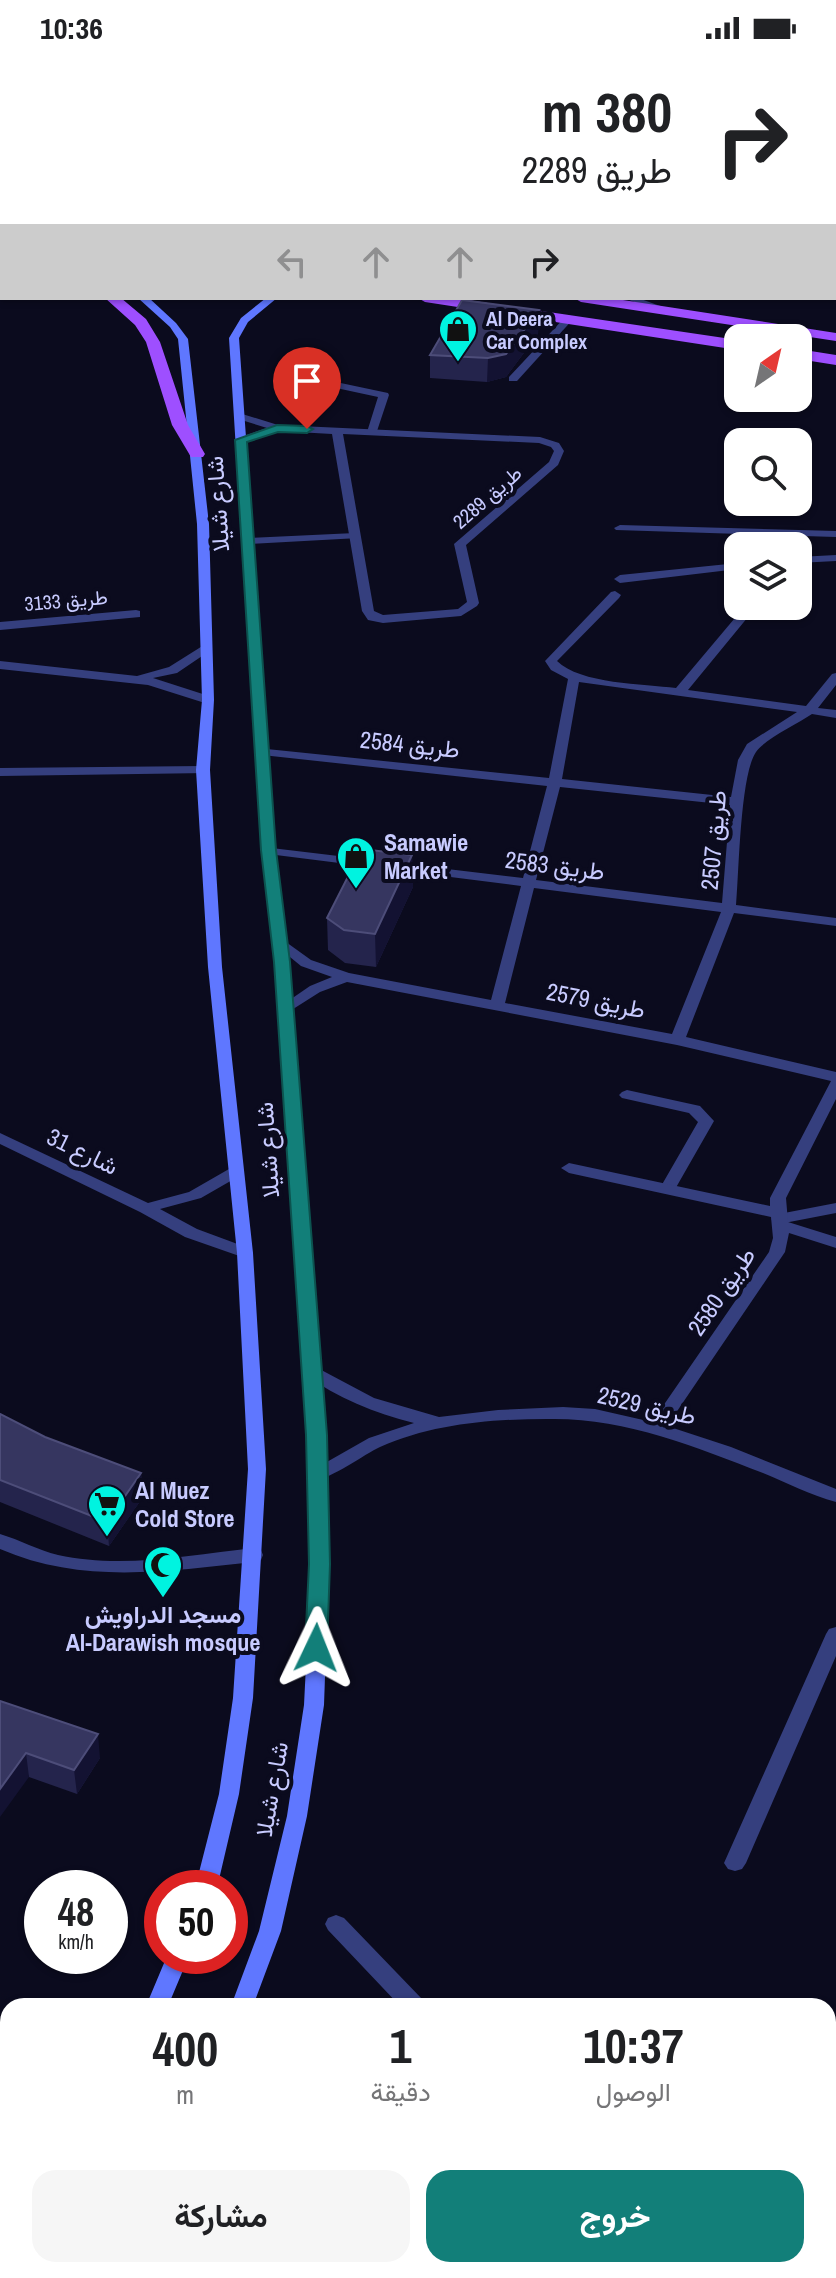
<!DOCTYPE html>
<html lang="ar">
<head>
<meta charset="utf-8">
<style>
  body { margin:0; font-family:"Archivo Narrow",Vazirmatn,sans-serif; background:#f6f6f6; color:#202124; direction:rtl; height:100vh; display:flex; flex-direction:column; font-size:30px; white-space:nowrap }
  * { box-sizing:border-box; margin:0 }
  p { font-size:26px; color:#757577 }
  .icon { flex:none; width:44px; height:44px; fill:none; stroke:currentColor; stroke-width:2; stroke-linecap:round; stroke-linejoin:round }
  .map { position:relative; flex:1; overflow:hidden; direction:ltr }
  .details { position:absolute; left:0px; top:1942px; width:836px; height:280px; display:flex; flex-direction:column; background:#fff; border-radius:24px 24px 0 0; box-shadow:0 2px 6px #0004; direction:rtl }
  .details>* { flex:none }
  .banner { position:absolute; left:0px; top:0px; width:836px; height:244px; box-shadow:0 2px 6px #0004; direction:rtl; background:#fff; color:#202124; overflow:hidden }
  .needle { width:52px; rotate:34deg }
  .fabs { position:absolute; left:724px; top:268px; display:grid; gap:16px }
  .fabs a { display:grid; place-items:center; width:88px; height:88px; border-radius:16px; background:#fff; box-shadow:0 2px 6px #0004; font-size:40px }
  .speed { position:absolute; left:24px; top:1814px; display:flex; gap:16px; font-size:40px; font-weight:700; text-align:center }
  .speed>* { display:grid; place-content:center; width:104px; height:104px; border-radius:50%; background:#fff; box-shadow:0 2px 6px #0004; line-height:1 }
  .speed small { font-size:20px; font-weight:400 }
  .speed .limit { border:12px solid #d22; background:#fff; color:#111 }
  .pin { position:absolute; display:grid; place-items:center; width:68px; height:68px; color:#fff; margin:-82px -34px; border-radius:50% 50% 50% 0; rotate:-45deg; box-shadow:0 0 8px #0007 }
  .pin .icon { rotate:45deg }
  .me { position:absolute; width:88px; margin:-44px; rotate:2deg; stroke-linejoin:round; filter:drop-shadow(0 0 6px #0008) }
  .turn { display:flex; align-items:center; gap:28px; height:168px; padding:0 32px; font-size:36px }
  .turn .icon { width:104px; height:104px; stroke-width:2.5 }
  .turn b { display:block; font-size:56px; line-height:68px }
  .lanes { display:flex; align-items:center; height:76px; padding:0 32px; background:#0003; justify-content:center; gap:40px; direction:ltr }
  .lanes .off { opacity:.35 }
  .eta { display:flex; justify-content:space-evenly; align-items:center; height:136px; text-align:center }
  .eta b { font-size:48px; font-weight:700; line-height:56px }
  .primary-button { display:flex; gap:16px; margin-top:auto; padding:16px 32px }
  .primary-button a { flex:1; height:92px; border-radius:24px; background:#127f79; color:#fff; font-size:32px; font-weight:700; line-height:92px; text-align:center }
  .primary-button a+a { background:#f6f6f6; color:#202124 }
  .status { display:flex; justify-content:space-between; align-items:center; height:56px; padding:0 40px; background:#fff; direction:ltr }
  .status svg { height:22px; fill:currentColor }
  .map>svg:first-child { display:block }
</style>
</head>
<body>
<div class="status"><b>10:36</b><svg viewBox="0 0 49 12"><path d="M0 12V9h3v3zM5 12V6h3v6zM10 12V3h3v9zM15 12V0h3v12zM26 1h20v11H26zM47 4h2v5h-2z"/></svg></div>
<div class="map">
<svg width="836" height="2222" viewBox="0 0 836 2222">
  <rect width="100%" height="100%" fill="#0b0b1e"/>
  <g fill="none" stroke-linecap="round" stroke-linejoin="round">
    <!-- lane -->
    <path fill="#353f7e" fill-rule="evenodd" d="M 567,259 L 575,261 L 517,325 L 509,325 L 509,321 Z
      M 738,320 L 738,330 L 732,329 L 733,323 Z
      M 317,322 L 388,337 L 389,339 L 376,378 L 367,376 L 378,341 L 313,327 L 313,323 Z
      M 620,469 L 836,475 L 836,481 L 616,474 L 614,472 Z
      M 355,477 L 359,478 L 359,482 L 248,488 L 242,485 L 248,482 Z
      M 738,507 L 738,513 L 620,527 L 614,523 L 620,519 Z
      M 203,710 L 208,711 L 208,717 L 0,720 L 0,712 Z
      M 627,1034 L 700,1050 L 714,1065 L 674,1135 L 662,1135 L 660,1132 L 698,1066 L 689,1057 L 622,1042 L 619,1039 L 622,1036 Z
      M 836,1147 L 836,1157 L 779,1168 L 771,1163 L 779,1158 Z"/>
    <!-- street -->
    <path fill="#353f7e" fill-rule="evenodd" d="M 173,0 L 181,0 L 182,2 L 174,2 Z
      M 216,0 L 224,0 L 224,2 L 216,2 Z
      M 557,0 L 565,0 L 565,2 L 557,2 Z
      M 612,0 L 620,0 L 620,2 L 612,2 Z
      M 798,0 L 806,0 L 806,2 L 798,2 Z
      M 834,18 L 836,18 L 836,22 L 834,22 Z
      M 623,242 L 638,242 L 663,251 L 658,254 Z
      M 239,357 L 278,369 L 540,381 L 559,387 L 564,395 L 558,409 L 466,489 L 479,547 L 477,550 L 461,560 L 383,567 L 368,564 L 362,555 L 332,378 L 279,375 L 241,387 L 237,386 L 237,382 L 267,372 L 235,362 L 235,358 ZM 343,378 L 539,387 L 551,391 L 554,395 L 549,406 L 454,488 L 467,546 L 458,553 L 383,559 L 374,555 Z
      M 836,499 L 836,505 L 798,507 L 798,501 Z
      M 615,535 L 621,539 L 619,542 L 557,605 C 580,628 644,628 676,632 L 745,550 L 757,550 L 688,634 L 806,650 L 832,618 L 836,617 L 836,629 L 818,652 L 836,654 L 836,662 L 812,658 C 797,668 765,683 756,696 C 740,719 739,818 736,849 L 836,862 L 836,870 L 734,857 L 686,981 L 836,1016 L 836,1043 L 786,1142 L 788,1166 L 836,1181 L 836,1192 L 789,1177 L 785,1196 L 667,1370 L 731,1391 L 836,1433 L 836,1446 C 811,1439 787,1427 763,1417 C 694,1390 622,1361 547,1363 C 491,1363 432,1368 380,1391 C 364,1398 325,1428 311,1423 L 308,1419 L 311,1415 L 369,1382 L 414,1367 C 374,1357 338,1342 304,1318 L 301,1314 L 310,1308 L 374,1342 L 439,1361 L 498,1354 L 563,1351 L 595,1353 L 652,1366 L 769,1196 L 773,1182 L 771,1161 L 569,1117 L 561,1112 L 569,1107 L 770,1150 L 770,1142 L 831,1025 L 677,989 L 347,926 L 320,936 L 290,955 L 285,956 L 278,952 L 310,930 L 332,921 L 301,910 L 274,888 L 272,885 L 279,881 L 311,904 L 349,917 L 491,944 L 521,830 L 268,798 L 263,797 L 261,794 L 263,791 L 523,822 L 547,730 L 262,699 L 257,698 L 257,692 L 549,722 L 568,623 L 551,614 L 545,605 L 611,536 ZM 579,626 L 797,656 L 747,688 L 738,704 L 731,741 L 562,723 ZM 560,731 L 730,749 L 722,847 L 536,824 ZM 534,832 L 721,856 L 672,978 L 505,947 Z
      M 136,554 L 140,555 L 140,561 L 0,574 L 0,566 Z
      M 204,589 L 208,590 L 208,596 L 177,617 L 153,622 L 212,641 L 212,647 L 208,648 L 148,629 L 0,613 L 0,605 L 137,620 L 169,611 Z
      M 0,1077 L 148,1147 L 189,1136 L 229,1113 L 241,1113 L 243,1116 L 241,1119 L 201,1142 L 160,1153 L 197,1173 L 251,1193 L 253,1197 L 245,1202 L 185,1181 L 140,1156 L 0,1088 Z
      M 0,1478 C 20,1484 38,1494 58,1499 C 121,1513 190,1499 254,1492 L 261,1494 L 263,1499 L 261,1504 L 254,1506 C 167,1515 83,1529 0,1493 Z
      M 836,1571 L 836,1600 L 746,1807 L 742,1813 L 735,1815 L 728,1813 L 724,1807 L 826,1578 L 829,1573 Z
      M 336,1859 L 344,1862 L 422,1943 L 425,1950 L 400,1950 L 328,1874 L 325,1868 L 328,1862 Z
      M 650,2214 L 678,2214 L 682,2222 L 654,2222 Z"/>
    <!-- secondary -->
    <path fill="#5f77ff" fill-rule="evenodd" d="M 138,242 L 149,242 L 176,267 L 188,283 L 209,468 L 214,644 L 210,714 L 222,911 L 253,1197 L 266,1413 L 253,1642 L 239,1738 L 217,1832 L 195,1832 L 219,1738 L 233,1642 L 248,1413 L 237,1197 L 208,911 L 196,714 L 202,644 L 197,468 L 178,283 L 170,271 Z
      M 266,242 L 277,242 L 248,266 L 239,282 L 275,794 L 289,906 L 326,1379 L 329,1508 L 324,1649 L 307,1760 L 281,1875 L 253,1950 L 231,1950 L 259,1875 L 287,1760 L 304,1649 L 311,1508 L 308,1379 L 275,906 L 261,794 L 229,282 L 241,262 Z
      M 167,1900 L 189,1900 L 168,1950 L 146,1950 Z
      M 31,2214 L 55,2214 L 51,2222 L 27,2222 Z
      M 121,2214 L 145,2214 L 142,2222 L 118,2222 Z"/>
    <!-- primary -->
    <path fill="#9e4fff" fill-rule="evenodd" d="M 0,145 L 2,145 L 2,153 L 0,153 Z
      M 0,180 L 2,180 L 2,189 L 0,189 Z
      M 105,242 L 121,242 L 146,263 L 160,286 L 188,369 L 205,398 L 203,401 L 191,401 L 172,369 L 146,286 L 135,269 Z
      M 418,242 L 454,242 L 738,284 L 738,294 L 425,246 Z
      M 574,242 L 610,242 L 836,277 L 836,285 L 581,246 Z
      M 798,293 L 836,299 L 836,309 L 798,303 Z"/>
  </g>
  <!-- wall -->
  <path fill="#24244c" d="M 539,254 L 538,278 L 506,321 L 487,326 L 430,322 L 430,299 Z
    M 412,799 L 413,831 L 376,911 L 345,907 L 328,894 L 327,862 Z
    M 0,1358 L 45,1381 L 141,1417 L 143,1441 L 109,1490 L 0,1446 Z
    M 0,1645 L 100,1702 L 77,1738 L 29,1721 Z"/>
  <!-- shaded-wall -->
  <path fill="#131232" d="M 539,254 L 538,278 L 506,321 L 487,326 L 488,302 Z
    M 412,799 L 413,831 L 376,911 L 375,878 Z
    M 141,1417 L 143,1441 L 109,1490 L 107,1466 Z
    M 98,1678 L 100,1702 L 77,1738 L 74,1714 Z
    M 26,1697 L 29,1721 L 0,1761 L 0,1733 Z"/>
  <!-- building -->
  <path fill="#363660" stroke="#4d4d79" stroke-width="2" d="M 415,0 L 470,0 L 470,2 L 415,2 Z
    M 462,244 L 539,254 L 506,298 L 488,302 L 430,299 Z
    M 362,793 L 412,799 L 375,878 L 344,874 L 327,862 Z
    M 0,1358 L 45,1381 L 141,1417 L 107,1466 L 0,1424 Z
    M 0,1645 L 98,1678 L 74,1714 L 26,1697 L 0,1733 Z"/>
  <!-- route -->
  <path fill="#127f79" stroke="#0c534f" stroke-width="2" d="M 277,369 L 307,370 L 313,373 L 307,377 L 278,376 L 247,386 L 276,794 L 290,906 L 327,1379 L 330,1508 L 327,1592 L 324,1598 L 308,1598 L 305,1592 L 309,1508 L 306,1379 L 274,906 L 261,794 L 235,384 Z"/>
  <!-- icons -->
  <defs>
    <g id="shop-pin" transform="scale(2)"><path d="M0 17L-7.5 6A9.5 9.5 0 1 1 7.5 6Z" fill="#00f3e0" stroke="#0b0b1e"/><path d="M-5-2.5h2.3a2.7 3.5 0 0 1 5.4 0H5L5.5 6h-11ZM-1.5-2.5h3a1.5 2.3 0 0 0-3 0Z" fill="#111"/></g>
    <g id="supermarket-pin" transform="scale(2)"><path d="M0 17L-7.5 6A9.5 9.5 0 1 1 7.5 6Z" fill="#00f3e0" stroke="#0b0b1e"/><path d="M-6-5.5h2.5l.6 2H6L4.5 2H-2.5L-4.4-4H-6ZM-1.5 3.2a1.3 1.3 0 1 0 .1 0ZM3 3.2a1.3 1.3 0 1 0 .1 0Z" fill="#111"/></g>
    <g id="mosque-pin" transform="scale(2)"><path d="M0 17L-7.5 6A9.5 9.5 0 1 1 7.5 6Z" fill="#00f3e0" stroke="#0b0b1e"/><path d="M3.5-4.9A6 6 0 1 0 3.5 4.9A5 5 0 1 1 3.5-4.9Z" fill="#111"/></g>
  </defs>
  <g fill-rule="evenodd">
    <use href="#shop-pin" x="458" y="273"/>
    <use href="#shop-pin" x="356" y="800"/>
    <use href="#supermarket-pin" x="107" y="1448"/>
    <use href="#mosque-pin" x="163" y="1509"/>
  </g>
  <g text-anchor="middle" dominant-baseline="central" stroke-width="8" stroke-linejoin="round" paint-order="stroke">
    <!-- far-poi labels -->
    <g font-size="20" font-weight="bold" fill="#c8cbff" stroke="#0b0b1e" text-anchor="start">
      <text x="486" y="262">Al Deera<tspan x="486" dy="23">Car Complex</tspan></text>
    </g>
    <!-- far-street labels -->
    <g font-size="20" fill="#c8cbff" stroke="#0b0b1e">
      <text transform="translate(487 441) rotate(-41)">طريق 2289</text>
      <text transform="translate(66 544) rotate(-5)">طريق 3133</text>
    </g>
    <!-- street labels -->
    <g font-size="24" fill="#c8cbff" stroke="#0b0b1e">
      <text transform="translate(217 448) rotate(-94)">شارع شيلا</text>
      <text transform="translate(410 688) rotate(6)">طريق 2584</text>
      <text transform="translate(713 784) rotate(-85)">طريق 2507</text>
      <text transform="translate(555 809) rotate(7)">طريق 2583</text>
      <text transform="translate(596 944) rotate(11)">طريق 2579</text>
      <text transform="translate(267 1094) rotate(-94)">شارع شيلا</text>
      <text transform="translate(83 1095) rotate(26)">شارع 31</text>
      <text transform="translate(721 1235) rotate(-56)">طريق 2580</text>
      <text transform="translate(647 1349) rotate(13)">طريق 2529</text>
      <text transform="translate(271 1733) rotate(-80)">شارع شيلا</text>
    </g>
    <!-- poi labels -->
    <g font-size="24" font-weight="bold" fill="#c8cbff" stroke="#0b0b1e" text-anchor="start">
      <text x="384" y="786">Samawie<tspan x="384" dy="28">Market</tspan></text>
      <text x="135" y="1434">Al Muez<tspan x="135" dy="28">Cold Store</tspan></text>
      <text x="163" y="1558" text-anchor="middle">مسجد الدراويش<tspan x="163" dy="28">Al-Darawish mosque</tspan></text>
    </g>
  </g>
</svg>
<div class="fabs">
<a><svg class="needle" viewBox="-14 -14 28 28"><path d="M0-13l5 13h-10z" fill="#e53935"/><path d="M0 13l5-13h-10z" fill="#757577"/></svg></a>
<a><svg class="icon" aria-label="search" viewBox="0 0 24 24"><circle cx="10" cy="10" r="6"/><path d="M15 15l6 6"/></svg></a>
<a><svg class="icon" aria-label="layers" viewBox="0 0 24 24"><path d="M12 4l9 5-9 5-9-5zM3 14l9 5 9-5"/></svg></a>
</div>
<div class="speed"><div>48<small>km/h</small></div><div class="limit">50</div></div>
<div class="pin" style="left:307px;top:373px;background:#d93025"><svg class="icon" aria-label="arrive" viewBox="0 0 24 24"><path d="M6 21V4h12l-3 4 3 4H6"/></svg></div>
<svg class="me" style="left:316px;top:1592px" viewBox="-20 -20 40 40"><path d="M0-17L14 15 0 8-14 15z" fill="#127f79" stroke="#fff" stroke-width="4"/></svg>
<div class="banner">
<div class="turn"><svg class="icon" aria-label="right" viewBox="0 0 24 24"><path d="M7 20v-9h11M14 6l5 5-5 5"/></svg><div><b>380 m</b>طريق 2289</div></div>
<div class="lanes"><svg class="icon off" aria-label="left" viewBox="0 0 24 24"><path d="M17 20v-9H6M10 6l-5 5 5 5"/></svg><svg class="icon off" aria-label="ahead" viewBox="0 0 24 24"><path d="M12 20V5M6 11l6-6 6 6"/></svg><svg class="icon off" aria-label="ahead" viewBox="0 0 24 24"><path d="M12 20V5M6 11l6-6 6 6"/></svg><svg class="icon" aria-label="right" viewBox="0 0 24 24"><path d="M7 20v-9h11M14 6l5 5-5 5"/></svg></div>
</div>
<section class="details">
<div class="eta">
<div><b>10:37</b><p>الوصول</p></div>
<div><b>1</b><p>دقيقة</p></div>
<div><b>400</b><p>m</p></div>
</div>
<div class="primary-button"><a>خروج</a><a>مشاركة</a></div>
</section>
</div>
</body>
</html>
